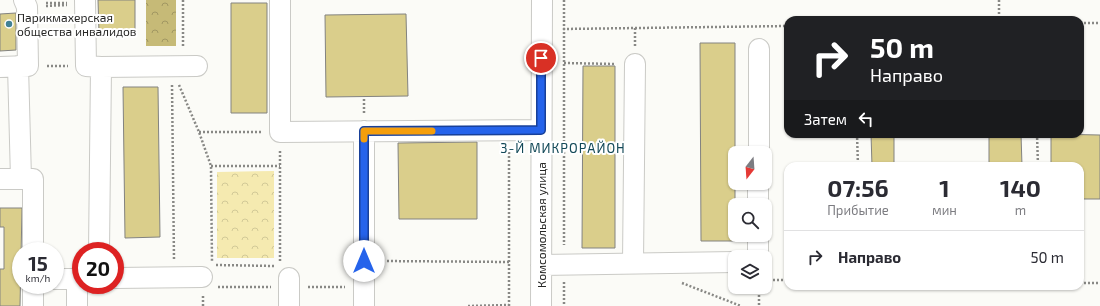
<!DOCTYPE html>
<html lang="ru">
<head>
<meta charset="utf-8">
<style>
  body { margin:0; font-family:"Exo 2",sans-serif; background:#f7f7f7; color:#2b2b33; height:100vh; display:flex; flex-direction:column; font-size:15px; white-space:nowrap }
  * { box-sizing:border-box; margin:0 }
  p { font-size:13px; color:#7c7c81 }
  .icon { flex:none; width:22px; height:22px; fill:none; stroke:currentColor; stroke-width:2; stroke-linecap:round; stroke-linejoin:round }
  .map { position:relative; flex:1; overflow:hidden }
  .panel { position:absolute; left:784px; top:162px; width:300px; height:128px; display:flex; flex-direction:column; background:#fff; border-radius:12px; box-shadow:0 1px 3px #0004 }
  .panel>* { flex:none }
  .guide { position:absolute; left:784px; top:16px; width:300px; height:122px; border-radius:12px; box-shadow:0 1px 3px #0004; background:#202124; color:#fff; overflow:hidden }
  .needle { width:26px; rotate:197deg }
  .controls { position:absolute; left:728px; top:146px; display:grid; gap:8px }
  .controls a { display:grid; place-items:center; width:44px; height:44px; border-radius:8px; background:#fff; box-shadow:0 1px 3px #0004; font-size:20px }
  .speed { position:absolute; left:12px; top:242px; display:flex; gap:8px; font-size:20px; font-weight:700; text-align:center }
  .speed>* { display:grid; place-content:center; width:52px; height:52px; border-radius:50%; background:#fff; box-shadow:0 1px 3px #0004; line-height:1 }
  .speed small { font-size:10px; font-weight:400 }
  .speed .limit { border:6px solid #d22; background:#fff; color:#111 }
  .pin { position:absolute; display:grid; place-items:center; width:34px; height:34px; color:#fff; margin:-17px; border:2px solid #fff; border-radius:50%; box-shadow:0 1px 4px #0007 }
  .me { position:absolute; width:44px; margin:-22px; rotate:0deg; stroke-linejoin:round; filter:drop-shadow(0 0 3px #0008) }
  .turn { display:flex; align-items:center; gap:14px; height:84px; padding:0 20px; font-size:18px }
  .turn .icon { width:52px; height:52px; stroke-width:2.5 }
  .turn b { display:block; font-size:28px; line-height:34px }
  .then { display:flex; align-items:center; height:38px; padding:0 20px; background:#0003; gap:8px; font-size:15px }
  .eta { display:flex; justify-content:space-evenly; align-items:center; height:68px; text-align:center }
  .eta b { font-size:24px; font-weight:700; line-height:28px }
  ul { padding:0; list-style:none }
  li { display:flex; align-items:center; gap:12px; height:52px; padding:0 20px; border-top:1px solid #e1e1e2 }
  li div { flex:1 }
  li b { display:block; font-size:15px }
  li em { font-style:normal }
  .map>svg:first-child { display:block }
</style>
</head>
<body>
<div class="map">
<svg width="1100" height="306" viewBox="0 0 1100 306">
  <defs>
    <pattern id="forest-crowns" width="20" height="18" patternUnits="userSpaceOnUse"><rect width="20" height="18" fill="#c6ba77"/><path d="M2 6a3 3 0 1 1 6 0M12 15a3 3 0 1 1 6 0" fill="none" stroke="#a19762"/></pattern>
    <pattern id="park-crowns" width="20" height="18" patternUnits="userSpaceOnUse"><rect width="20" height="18" fill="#f5eab0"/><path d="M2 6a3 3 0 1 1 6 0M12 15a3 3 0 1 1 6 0" fill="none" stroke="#d2c997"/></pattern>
  </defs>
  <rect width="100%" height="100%" fill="#fbfbf7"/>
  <!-- forest -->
  <path fill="url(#forest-crowns)" d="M 146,0 L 176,0 L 176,46 L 146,46 Z"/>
  <!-- park -->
  <path fill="url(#park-crowns)" d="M 274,171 L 274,258 L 217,258 L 217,172 Z"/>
  <!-- building -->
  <path fill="#dace8b" stroke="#838380" d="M 98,0 L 135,0 L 135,32 L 99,33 Z
    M 231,3 L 267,3 L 267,113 L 231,113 Z
    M 16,13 L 16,50 L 0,51 L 0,14 Z
    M 406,14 L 408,96 L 326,97 L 325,15 Z
    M 700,43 L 735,43 L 735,241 L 701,241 Z
    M 583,66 L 615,66 L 615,248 L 582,248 Z
    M 123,87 L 158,87 L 160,237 L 125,238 Z
    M 871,134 L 894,134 L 894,166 L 872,166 Z
    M 989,134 L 1021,134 L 1022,166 L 989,166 Z
    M 1051,134 L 1100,135 L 1100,199 L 1080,199 L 1080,166 L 1051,166 Z
    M 477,142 L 477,219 L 399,219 L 398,143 Z
    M 0,208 L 22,208 L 20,306 L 0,306 L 0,269 L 4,269 L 4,227 L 0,227 Z"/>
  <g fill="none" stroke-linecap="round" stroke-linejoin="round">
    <!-- minor casing -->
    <g stroke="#cacac6" stroke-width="22">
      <path id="minor" d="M 85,0 L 86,66 L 101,67
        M 280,0 L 280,132 L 541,130
        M 0,67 L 28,66 L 27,7 L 24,0
        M 364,131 L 364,306
        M 759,153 L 759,49
        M 0,179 L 21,179 L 18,66
        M 21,179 L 33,179 L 33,251
        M 758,205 L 758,183
        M 99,251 L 101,67 L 197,66
        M 758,257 L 758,235
        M 633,263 L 635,64
        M 541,265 L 735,262
        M 115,278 L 202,277
        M 289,278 L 289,306
        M 55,279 L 77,279
        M 33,306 L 33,285
        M 77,306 L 77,279 L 81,279
        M 541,306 L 542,0"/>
    </g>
    <!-- path -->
    <path stroke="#888885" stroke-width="2.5" stroke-dasharray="2 2" stroke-linecap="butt" d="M 183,0 L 183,47
      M 564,0 L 564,245
      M 999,0 L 999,20
      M 46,3 L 67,3
      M 46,6 L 67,5
      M 1080,23 L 1100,23
      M 635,28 L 635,46
      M 563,29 L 788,26
      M 564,63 L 616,64
      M 47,66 L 68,66
      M 172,85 L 174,260
      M 179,85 L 199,132 L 211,166 L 212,262
      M 364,113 L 364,97
      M 199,132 L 262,132
      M 857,134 L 858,166
      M 1037,134 L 1038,166
      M 280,151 L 280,262
      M 211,166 L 280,166
      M 383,261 L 509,262
      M 216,265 L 275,266
      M 765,280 L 788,280
      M 564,282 L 564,306
      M 682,283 L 741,306
      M 1080,283 L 1100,283
      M 218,287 L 271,287
      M 308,287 L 345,287
      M 759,287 L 759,306
      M 203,296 L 203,306
      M 468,306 L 509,305
      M 509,306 L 509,149"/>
    <!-- minor -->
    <use href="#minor" stroke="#fff" stroke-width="20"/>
  </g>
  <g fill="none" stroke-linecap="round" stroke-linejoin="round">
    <!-- route casing -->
    <g stroke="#184099" stroke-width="10">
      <path id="route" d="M 364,261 L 364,131 L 541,130 L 541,58"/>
    </g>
    <!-- route -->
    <use href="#route" stroke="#2563eb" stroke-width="7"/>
    <!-- slow -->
    <path stroke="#f59e0b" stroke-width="7" d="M 364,139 L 364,131 L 432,131"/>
  </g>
  <!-- markers -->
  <circle fill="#418195" stroke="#fff" stroke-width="1.5" cx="9" cy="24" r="4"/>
  <g text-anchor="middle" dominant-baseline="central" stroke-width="4" stroke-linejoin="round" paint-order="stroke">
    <!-- poi labels -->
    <g font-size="12" fill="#282827" stroke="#fff" text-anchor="start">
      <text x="17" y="17">Парикмахерская<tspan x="17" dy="14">общества инвалидов</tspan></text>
    </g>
    <!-- street labels -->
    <g font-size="12" fill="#282827" stroke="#fff">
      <text transform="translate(541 225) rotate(-90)">Комсомольская улица</text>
    </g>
    <!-- neighbourhood labels -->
    <g font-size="13" letter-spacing="1" fill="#134958" stroke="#fff">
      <text x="563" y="148">3-Й МИКРОРАЙОН</text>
    </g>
  </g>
</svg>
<div class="controls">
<a><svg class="needle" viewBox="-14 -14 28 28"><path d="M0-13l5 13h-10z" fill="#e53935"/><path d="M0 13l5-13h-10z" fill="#7c7c81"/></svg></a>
<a><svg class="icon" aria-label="search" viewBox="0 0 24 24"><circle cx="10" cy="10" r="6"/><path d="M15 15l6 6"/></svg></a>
<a><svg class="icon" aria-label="layers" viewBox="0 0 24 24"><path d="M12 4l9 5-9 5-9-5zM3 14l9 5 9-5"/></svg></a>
</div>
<div class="speed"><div>15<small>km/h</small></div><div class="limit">20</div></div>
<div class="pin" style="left:541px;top:58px;background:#d93025"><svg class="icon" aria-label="arrive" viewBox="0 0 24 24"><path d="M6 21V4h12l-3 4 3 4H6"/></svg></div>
<svg class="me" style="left:364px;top:261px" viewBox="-20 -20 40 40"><circle r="19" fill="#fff"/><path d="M0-13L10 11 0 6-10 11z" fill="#2563eb"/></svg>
<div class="guide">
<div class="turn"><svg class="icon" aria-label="right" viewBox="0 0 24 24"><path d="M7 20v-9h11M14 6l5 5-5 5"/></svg><div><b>50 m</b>Направо</div></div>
<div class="then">Затем<svg class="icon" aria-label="left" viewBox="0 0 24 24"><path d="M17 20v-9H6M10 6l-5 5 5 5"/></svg></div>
</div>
<section class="panel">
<div class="eta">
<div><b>07:56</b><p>Прибытие</p></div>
<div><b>1</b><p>мин</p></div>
<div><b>140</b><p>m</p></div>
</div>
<ul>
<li><svg class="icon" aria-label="right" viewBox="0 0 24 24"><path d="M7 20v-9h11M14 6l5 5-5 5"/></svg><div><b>Направо</b></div><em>50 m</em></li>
</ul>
</section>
</div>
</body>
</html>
